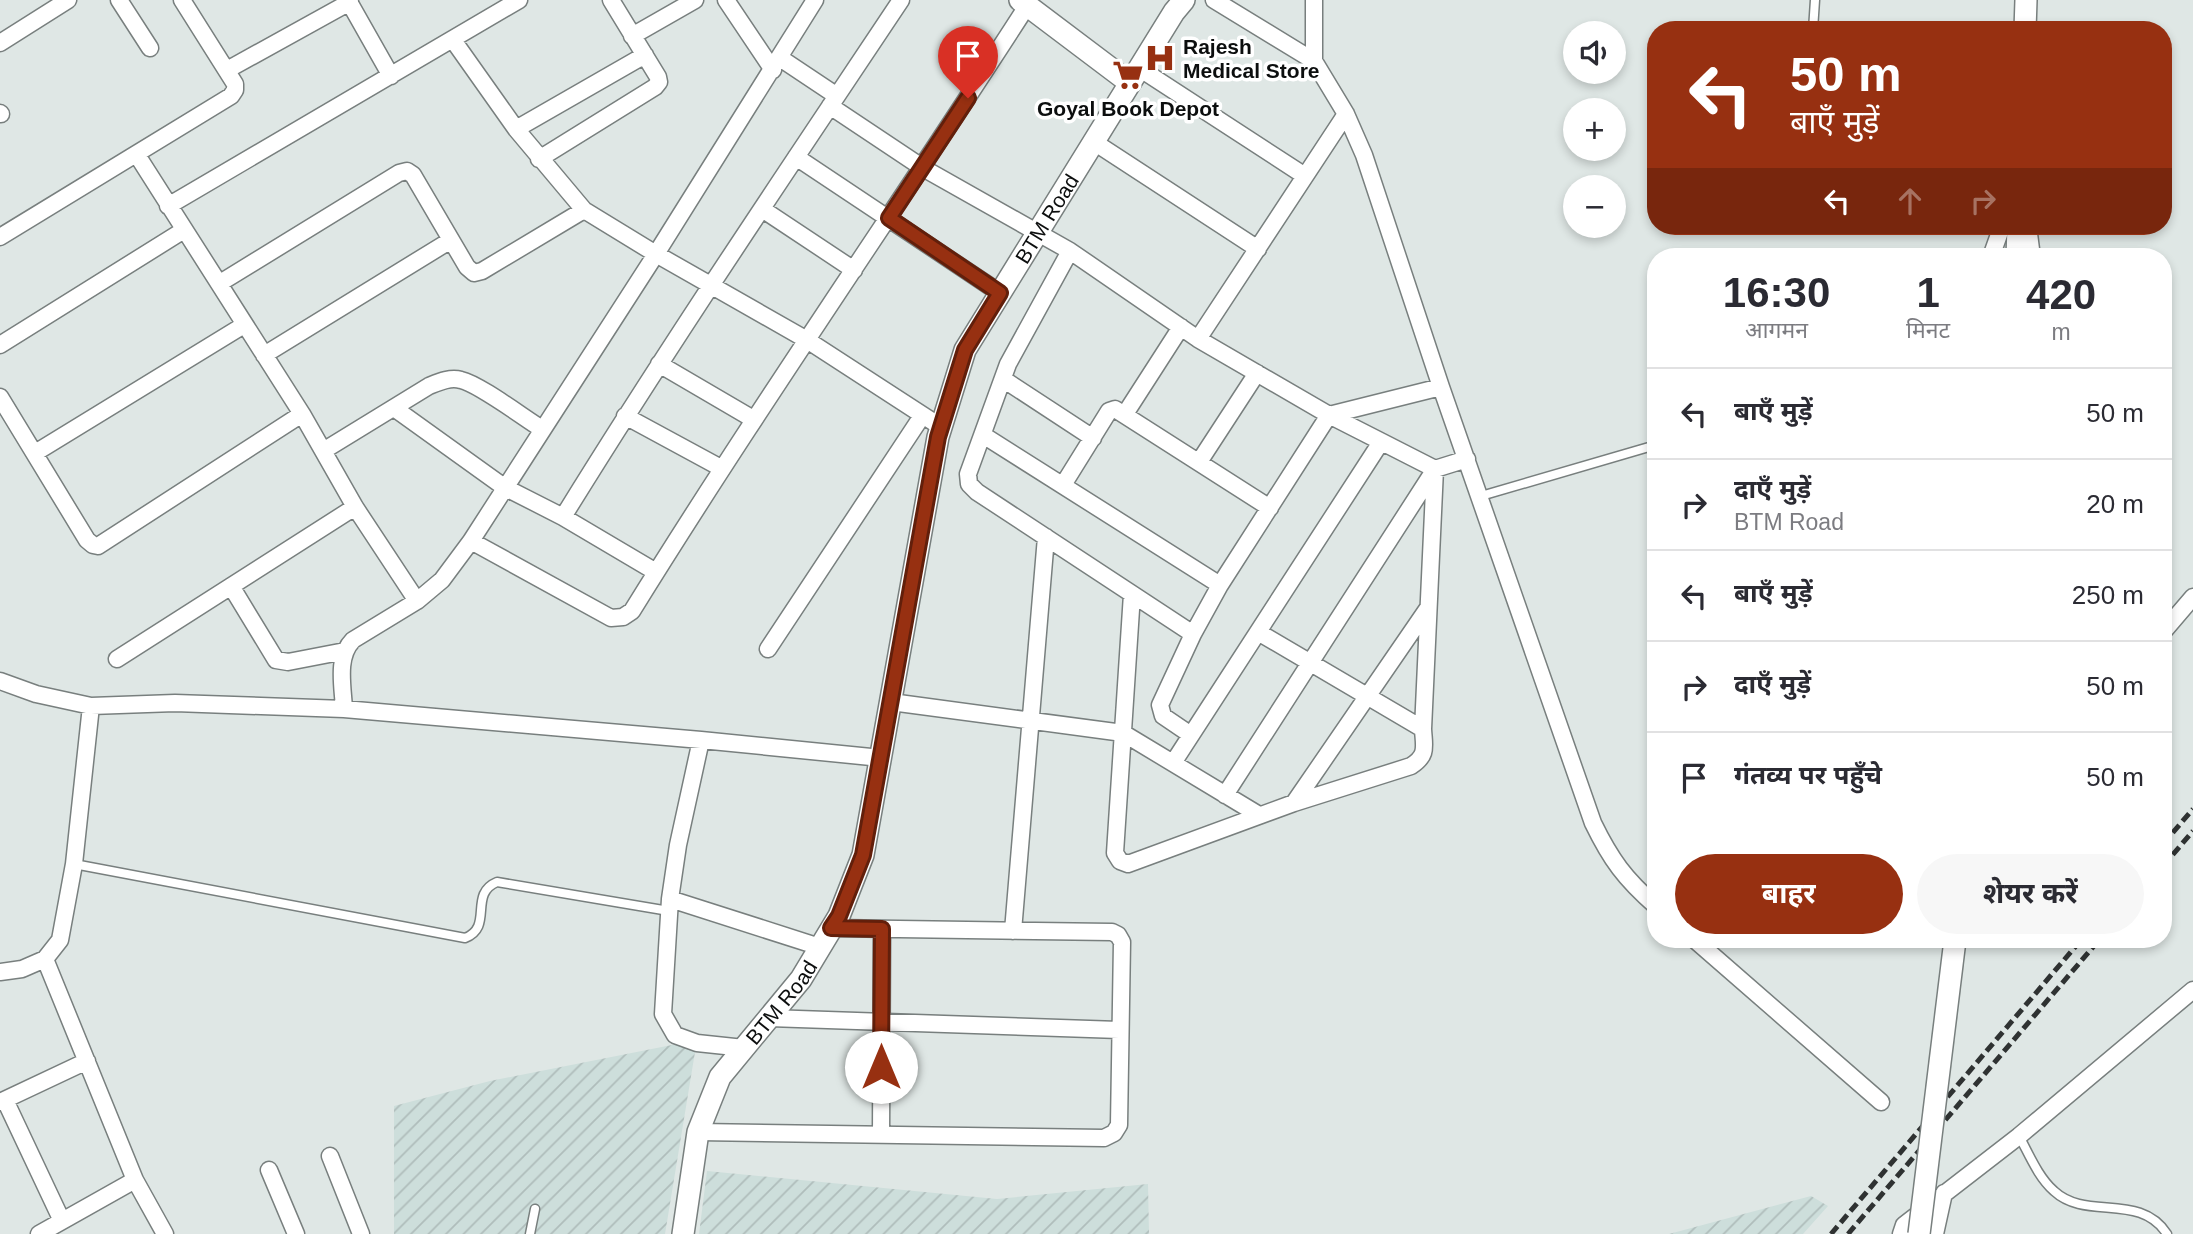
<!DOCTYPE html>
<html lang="hi">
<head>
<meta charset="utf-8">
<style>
  body { margin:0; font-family:Helvetica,"Noto Sans Devanagari",sans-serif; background:#f7f7f7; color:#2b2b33; height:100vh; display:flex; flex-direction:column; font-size:26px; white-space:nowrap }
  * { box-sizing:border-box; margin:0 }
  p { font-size:23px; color:#7c7c81 }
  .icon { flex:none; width:38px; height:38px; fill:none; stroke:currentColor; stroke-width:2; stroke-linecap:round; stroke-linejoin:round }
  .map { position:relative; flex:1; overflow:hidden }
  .side { position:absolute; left:1647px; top:248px; width:525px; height:700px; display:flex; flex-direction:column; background:#fff; border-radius:28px; box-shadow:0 4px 10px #0003 }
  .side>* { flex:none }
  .banner { position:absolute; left:1647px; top:21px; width:525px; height:214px; border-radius:28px; box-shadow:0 4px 10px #0003; background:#973011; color:#fff; overflow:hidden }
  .fabs { position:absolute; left:1563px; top:21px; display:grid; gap:14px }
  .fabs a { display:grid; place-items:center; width:63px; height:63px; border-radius:50%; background:#fff; box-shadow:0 4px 10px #0003; font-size:35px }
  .pin { position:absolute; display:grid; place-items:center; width:60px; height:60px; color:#fff; margin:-72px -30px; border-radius:50% 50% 50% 0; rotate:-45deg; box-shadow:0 0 7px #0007 }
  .pin .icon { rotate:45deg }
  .me { position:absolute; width:77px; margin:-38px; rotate:0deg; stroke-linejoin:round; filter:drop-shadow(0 0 5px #0008) }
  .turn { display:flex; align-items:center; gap:24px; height:147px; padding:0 28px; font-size:32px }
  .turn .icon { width:91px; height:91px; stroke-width:2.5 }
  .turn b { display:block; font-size:49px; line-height:60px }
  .lanes { display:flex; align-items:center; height:66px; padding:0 28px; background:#0003; justify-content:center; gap:35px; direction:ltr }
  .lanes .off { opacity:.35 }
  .eta { display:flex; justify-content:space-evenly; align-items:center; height:119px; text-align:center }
  .eta b { font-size:42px; font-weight:700; line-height:49px }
  .button { display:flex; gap:14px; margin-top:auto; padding:14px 28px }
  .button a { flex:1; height:80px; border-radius:42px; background:#973011; color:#fff; font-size:28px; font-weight:700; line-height:80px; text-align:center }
  .button a+a { background:#f7f7f7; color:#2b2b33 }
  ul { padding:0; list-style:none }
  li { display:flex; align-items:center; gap:21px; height:91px; padding:0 28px; border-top:2px solid #e1e1e2 }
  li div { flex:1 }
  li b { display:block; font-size:26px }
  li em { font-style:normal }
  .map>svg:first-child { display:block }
</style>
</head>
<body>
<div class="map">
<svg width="2193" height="1234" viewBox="0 0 2193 1234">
  <defs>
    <pattern id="industrial-furrows" width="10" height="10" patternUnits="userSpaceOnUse" patternTransform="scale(1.75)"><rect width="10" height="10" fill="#cddedb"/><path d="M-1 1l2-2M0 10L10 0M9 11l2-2" fill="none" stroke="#afbdbb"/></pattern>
  </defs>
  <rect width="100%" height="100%" fill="#dfe7e5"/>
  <!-- industrial -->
  <path fill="url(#industrial-furrows)" d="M 697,1040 L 665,1234 L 394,1234 L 394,1106 L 490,1081 Z
    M 707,1171 L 997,1199 L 1148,1184 L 1149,1234 L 699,1234 Z
    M 1811,1196 L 1828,1206 L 1803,1234 L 1669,1234 Z"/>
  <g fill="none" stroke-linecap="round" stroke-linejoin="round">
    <!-- lane casing -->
    <g stroke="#787f7e" stroke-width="11">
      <path id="lane" d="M 1813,30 L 1815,0
        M 1481,496 L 1649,447 L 1656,448
        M 74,864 L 465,938 C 494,927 468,894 497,882 L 669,911
        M 2019,1136 C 2029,1154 2038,1177 2054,1191 C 2086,1221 2140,1192 2167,1234
        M 530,1234 L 535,1209"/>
    </g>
    <!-- street casing -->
    <g stroke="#787f7e" stroke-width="19">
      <path id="street" d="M 119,0 L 150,48
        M 348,0 L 391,76
        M 726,0 L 773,70
        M 1214,0 L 1314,61 L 1346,114 L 1364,155 L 1441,387 L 1593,823 C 1611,860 1625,879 1656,906
        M 632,36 L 695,0
        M 453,40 L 516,129 L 584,210 L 656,254 L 807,340 L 941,427
        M 0,43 L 68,0
        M 780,58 L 837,96
        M 1314,61 L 1314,0
        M 1139,68 L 1305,176
        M 227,70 L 350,2
        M 830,106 L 923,168 L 1070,251 L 1198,339 L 1329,415 L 1435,469
        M 0,113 L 1,114
        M 516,129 L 645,55
        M 1094,142 L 1258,249
        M 137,155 L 302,414 L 355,507 L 417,601
        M 796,157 L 1000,293
        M 539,159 L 655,87 L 659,82 L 658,77 L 611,0
        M 168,206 L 519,0
        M 762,209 L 854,270
        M 2028,226 L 2032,257
        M 0,237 L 231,96 L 235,90 L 235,84 L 182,0
        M 1070,251 L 1008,364 L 968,474 L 969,484 L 977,492 L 1193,634
        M 1991,257 L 2002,226
        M 220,283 L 399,173 L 407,171 L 413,175 L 467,267 L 474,273 L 482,271 L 584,210
        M 1198,339 L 1346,114
        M 0,345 L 184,230
        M 264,355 L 451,240
        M 659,364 L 753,419
        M 1003,379 L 1093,438
        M 0,397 L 87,540 L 93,545 L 98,546 L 302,414
        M 394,408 L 504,487 L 563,517 L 656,572
        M 1125,414 L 1181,327
        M 625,416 L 721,468
        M 983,435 L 1220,585
        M 323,451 L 429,386 C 439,382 450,377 461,380 C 479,384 524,418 542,429
        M 35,453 L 244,325
        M 1199,462 L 1257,373
        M 1063,485 L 1109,411 L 1115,409 L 1270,508
        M 563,517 C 671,342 787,171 901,0
        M 471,541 L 611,618 L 623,617 L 632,611 C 759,406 897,208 1027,6
        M 231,586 L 276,660 L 288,662 L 345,651
        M 1132,594 L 1115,853 L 1120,861 L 1128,864 L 1294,803 L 1411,766 C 1428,755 1424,747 1423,729 L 1435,469
        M 1258,632 L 1423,729
        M 2163,632 L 2193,597
        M 768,649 L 922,416
        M 117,659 L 355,507
        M 0,681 L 36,694 L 91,706 L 175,703 L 344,709 L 701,740 L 881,758
        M 891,702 L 1123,733 L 1259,815
        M 91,706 L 74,864 L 60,940 L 45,959 L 135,1180 L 165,1234
        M 344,709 C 343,687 336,657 353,640 L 417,601 L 442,580 L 471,541 L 656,254 L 815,0
        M 1191,735 L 1163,716 L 1160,705 L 1193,634 L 1220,585 L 1329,415 L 1441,387
        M 701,740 L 678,845 L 670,899 L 663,1014 L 675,1035 L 697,1043 L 744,1048
        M 1173,763 L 1381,442
        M 1225,795 L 1435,469 L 1467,459
        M 1294,803 L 1428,608
        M 670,899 L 820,947
        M 1013,931 L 1046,537
        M 1695,940 L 1881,1102
        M 0,972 L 22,969 L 45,959
        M 769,1018 L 1119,1030
        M 5,1100 L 62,1221
        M 0,1102 L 87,1061
        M 698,1132 L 1104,1138 L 1114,1133 L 1119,1125 L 1122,942 L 1118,935 L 1112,932 L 831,928
        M 881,1135 L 882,929
        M 330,1156 L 361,1234
        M 269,1170 L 296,1234
        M 39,1234 L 135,1180
        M 1901,1234 L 1904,1225 L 2019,1136 L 2193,990
        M 1935,1234 L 1944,1193"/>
    </g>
    <!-- secondary casing -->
    <g stroke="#787f7e" stroke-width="24">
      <g id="secondary">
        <path d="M 1020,0 L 1130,83"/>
        <path d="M 2025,30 L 2026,0"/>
        <path d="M 2017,257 L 2018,226"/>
        <path id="s1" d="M 683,1234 L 698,1132 L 720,1077 L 801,979 L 839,916 L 863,855 L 938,437 L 965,350 L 1174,12 L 1184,0"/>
      </g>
    </g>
    <!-- lane -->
    <use href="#lane" stroke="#fff" stroke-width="8"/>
    <!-- street -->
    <use href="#street" stroke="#fff" stroke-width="16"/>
    <!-- secondary -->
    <use href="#secondary" stroke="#fff" stroke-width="21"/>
    <!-- rail -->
    <path stroke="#2f3232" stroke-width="5" stroke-dasharray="10 5" stroke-linecap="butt" d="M 2163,844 L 2193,809
      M 2163,866 L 2193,831
      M 1831,1234 L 2081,940
      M 1848,1234 L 2099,940"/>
    <!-- secondary-bridge casing -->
    <g stroke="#787f7e" stroke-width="24" stroke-linecap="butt">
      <path id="secondary-bridge" d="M 1919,1234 L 1955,940"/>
    </g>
    <!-- secondary-bridge -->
    <use href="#secondary-bridge" stroke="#fff" stroke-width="21"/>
  </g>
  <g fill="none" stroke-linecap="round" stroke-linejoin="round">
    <!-- route casing -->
    <g stroke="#621f0b" stroke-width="18">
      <path id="route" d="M 881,1067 L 882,929 L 831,928 L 839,916 L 863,855 L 938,437 L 965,350 L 1000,293 L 889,218 L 968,98"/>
    </g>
    <!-- route -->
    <use href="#route" stroke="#973011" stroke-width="12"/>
  </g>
  <!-- icons -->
  <defs>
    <g id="hospital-bare" transform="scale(2.415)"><path d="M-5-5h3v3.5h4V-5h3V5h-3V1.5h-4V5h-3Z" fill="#973011" stroke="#fff" stroke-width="2.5" paint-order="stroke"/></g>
    <g id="supermarket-bare" transform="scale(2.415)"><path d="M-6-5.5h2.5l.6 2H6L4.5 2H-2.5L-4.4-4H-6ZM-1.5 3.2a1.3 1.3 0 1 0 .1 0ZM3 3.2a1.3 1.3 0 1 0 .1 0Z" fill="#973011" stroke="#fff" stroke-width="2.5" paint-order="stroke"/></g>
  </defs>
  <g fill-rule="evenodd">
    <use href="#hospital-bare" x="1160" y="58"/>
    <use href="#supermarket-bare" x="1128" y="75"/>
  </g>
  <g text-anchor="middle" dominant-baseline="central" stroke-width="7" stroke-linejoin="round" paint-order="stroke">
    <!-- poi labels -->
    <g font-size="21" font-weight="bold" fill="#0c0e0e" stroke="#fff" text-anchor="start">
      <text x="1183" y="46">Rajesh<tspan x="1183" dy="24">Medical Store</tspan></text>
      <text x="1128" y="108" text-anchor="middle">Goyal Book Depot</text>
    </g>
    <!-- street labels -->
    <g font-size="21" fill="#0c0e0e" stroke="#fff">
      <text stroke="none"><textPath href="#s1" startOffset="1099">BTM Road</textPath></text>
      <text stroke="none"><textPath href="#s1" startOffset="259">BTM Road</textPath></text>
    </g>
  </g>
</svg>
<div class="fabs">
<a><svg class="icon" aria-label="sound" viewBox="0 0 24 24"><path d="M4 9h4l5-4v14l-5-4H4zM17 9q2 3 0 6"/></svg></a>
<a>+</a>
<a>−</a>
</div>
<div class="pin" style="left:968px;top:98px;background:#d93025"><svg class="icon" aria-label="arrive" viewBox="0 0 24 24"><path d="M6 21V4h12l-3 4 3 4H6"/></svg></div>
<svg class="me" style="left:881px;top:1067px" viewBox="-20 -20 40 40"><circle r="19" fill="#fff"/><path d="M0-13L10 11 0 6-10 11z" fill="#973011"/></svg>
<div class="banner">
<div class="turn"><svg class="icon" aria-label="left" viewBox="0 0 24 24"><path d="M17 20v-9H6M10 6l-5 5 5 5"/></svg><div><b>50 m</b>बाएँ मुड़ें</div></div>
<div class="lanes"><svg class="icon" aria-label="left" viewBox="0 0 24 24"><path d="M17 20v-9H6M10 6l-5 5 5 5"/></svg><svg class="icon off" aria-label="ahead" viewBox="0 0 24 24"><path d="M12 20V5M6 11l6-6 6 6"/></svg><svg class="icon off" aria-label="right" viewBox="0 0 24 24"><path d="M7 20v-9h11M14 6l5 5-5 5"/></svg></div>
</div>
<section class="side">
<div class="eta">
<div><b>16:30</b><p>आगमन</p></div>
<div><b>1</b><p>मिनट</p></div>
<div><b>420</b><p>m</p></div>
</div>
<ul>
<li><svg class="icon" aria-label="left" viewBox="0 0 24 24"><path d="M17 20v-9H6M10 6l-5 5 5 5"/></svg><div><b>बाएँ मुड़ें</b></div><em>50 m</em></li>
<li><svg class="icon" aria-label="right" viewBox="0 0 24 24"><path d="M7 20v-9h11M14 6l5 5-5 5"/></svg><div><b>दाएँ मुड़ें</b><p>BTM Road</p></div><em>20 m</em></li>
<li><svg class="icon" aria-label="left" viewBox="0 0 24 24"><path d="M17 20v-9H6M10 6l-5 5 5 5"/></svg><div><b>बाएँ मुड़ें</b></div><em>250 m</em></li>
<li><svg class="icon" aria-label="right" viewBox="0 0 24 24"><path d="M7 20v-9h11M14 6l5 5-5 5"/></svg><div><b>दाएँ मुड़ें</b></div><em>50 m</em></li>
<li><svg class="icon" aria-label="arrive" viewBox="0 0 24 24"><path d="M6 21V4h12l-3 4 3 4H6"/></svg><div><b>गंतव्य पर पहुँचे</b></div><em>50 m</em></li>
</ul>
<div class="button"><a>बाहर</a><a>शेयर करें</a></div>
</section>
</div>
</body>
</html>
